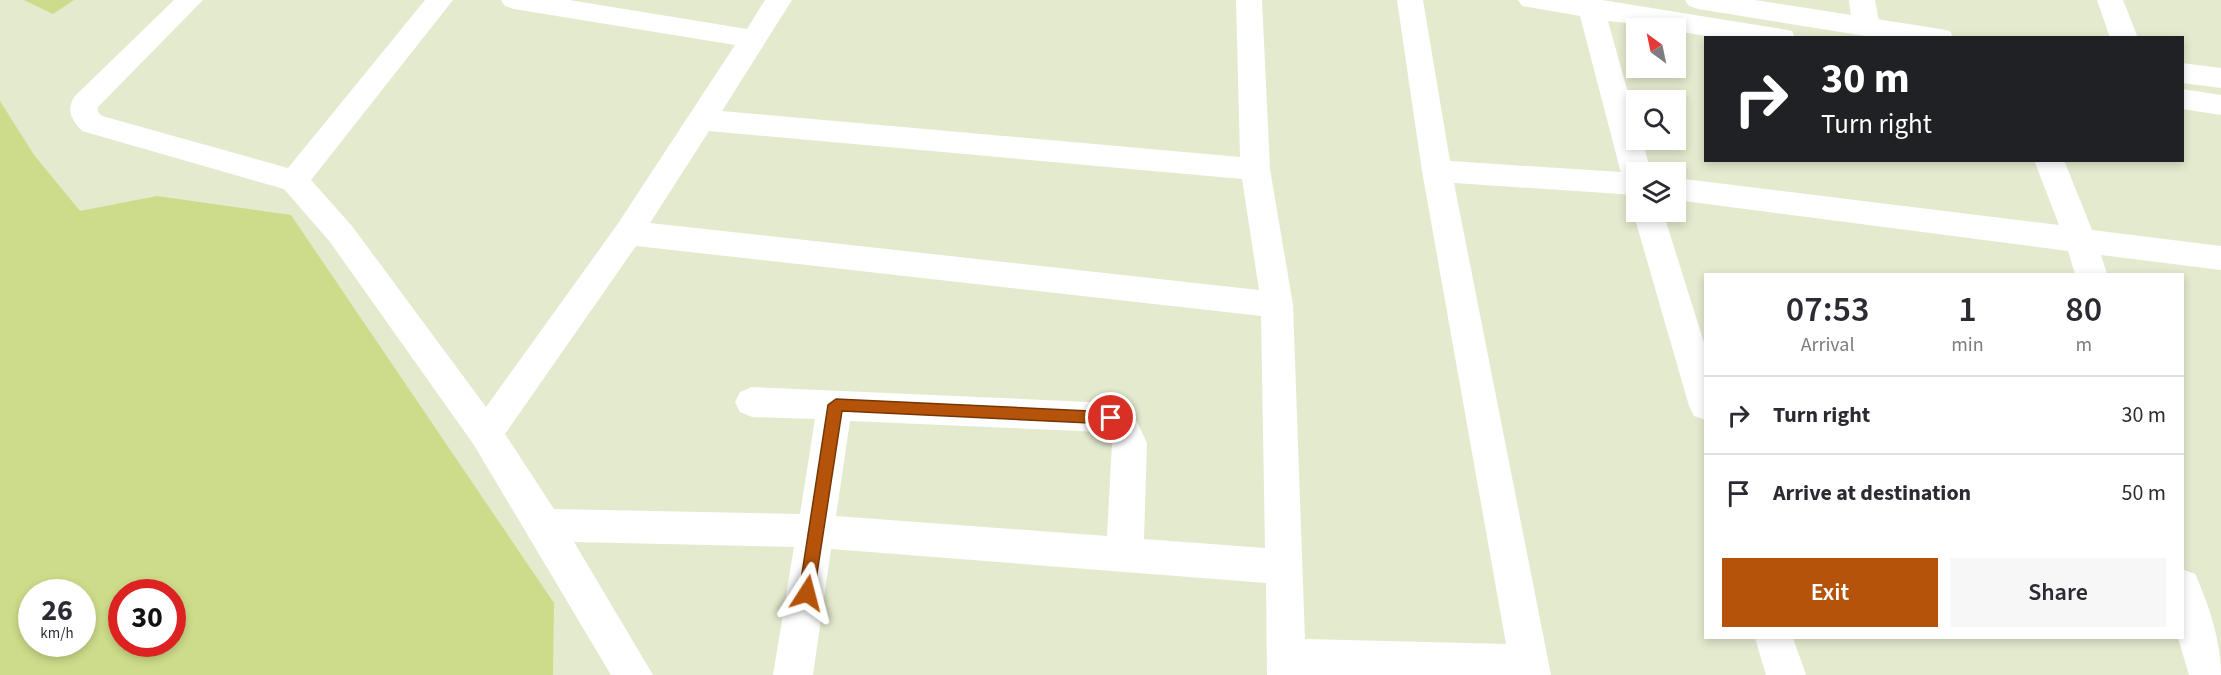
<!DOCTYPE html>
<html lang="en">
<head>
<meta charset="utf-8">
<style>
  body { margin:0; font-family:"Source Sans 3",sans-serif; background:#f7f7f7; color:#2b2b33; height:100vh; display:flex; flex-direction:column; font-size:22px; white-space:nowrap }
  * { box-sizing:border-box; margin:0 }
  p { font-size:20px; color:#7c7c81 }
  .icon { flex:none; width:33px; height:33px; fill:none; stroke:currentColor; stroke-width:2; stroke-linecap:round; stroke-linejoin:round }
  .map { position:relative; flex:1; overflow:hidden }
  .side { position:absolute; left:1704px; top:273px; width:480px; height:366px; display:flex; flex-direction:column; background:#fff; border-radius:0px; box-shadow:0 3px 9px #0003 }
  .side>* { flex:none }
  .guide { position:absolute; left:1704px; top:36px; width:480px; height:126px; border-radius:0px; box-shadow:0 3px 9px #0003; background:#202124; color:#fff; overflow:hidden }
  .needle { width:39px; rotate:327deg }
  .fabs { position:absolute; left:1626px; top:18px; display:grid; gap:12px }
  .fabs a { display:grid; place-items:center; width:60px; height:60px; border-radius:0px; background:#fff; box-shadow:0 3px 9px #0003; font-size:30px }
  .speed { position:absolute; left:18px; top:579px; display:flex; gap:12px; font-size:30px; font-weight:700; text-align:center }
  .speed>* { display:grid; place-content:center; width:78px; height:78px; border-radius:50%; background:#fff; box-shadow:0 3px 9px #0003; line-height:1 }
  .speed small { font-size:15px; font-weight:400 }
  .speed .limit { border:9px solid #d22; background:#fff; color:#111 }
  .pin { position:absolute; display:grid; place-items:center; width:51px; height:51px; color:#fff; margin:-26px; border:3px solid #fff; border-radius:50%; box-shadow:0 2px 6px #0007 }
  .me { position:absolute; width:66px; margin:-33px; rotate:9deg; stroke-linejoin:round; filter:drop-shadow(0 0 4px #0008) }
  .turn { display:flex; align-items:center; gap:21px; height:126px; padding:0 18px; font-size:27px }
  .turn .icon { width:78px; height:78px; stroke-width:2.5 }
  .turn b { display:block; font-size:42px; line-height:51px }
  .eta { display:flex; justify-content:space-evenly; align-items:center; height:102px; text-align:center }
  .eta b { font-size:36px; font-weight:600; line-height:42px }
  .button { display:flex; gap:12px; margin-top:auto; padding:12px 18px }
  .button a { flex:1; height:69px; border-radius:0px; background:#b45309; color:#fff; font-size:24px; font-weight:600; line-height:69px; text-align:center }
  .button a+a { background:#f7f7f7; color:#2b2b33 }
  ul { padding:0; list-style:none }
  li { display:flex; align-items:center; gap:18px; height:78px; padding:0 18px; border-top:2px solid #e1e1e2 }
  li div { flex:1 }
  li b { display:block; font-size:22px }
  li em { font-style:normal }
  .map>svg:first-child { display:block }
</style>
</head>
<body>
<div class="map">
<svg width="2221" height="675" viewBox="0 0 2221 675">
  <rect width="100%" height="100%" fill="#e4eace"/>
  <!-- green -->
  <path fill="#cddc8a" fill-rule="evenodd" d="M 24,0 L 74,0 L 53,14 Z
    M 0,101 L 34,155 L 80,211 L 157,196 L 291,215 L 554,603 L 553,675 L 0,675 ZM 32,592 L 82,592 L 82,644 L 32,644 ZM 122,592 L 172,592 L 172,644 L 122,644 Z"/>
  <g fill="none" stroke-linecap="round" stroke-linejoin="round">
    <!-- minor -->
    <path fill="#fff" fill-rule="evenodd" d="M 174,0 L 203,0 L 98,107 L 98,112 L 102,116 L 288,168 L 425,0 L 453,0 L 311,180 L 352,226 L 486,407 L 617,225 L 735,45 L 514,9 L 505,6 L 501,0 L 569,0 L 747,29 L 765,0 L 792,0 L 722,111 L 1240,157 L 1236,0 L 1262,0 L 1270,169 L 1293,305 L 1305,639 L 1506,644 L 1422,171 L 1397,0 L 1423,0 L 1450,161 L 1636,173 L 1636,195 L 1454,183 L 1551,675 L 1267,675 L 1266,583 L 831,549 L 813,675 L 773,675 L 794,547 L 574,542 L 653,675 L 611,675 L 474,445 L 330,242 L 284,189 L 82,131 C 72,120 66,111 74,97 ZM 709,131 L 1242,179 L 1259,290 L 650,223 ZM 636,246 L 1261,316 L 1265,548 L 1144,539 L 1147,443 L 1136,420 L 1123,408 L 1111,403 L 752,387 L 740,392 L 735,402 L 740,412 L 752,417 L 815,419 L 800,514 L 554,509 L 505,434 ZM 850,421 L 1103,432 L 1112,443 L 1107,536 L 836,516 Z
      M 1849,0 L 1875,0 L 1880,27 L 1876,33 L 1866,36 L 1856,33 L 1852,27 Z
      M 2097,0 L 2123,0 L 2138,38 L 2110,38 Z
      M 2034,160 L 2064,160 L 2092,230 L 2221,246 L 2221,270 L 2101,255 L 2107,274 L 2075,274 L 2068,251 L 1676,200 L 1676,178 L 2059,225 Z
      M 2182,569 L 2195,574 C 2209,605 2221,641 2221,675 L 2189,675 L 2178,638 L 2182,638 Z"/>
    <!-- tertiary -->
    <path fill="#fff" fill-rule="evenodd" d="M 1518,0 L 1602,0 L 1782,29 L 1792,31 L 1795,38 L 1718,38 L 1676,31 L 1676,28 L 1608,21 L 1636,122 L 1636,140 L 1642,140 L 1651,172 L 1636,172 L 1636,184 L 1625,181 L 1621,173 L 1580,16 L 1522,6 Z
      M 1685,0 L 1755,0 L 1940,29 L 1950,31 L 1953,38 L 1878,38 L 1698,9 L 1689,6 Z
      M 2182,63 L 2221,68 L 2221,88 L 2182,83 Z
      M 2182,89 L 2221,95 L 2221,115 L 2182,109 Z
      M 1636,205 L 1636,212 L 1663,212 L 1706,349 L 1706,420 L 1694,416 L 1689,406 L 1633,212 Z
      M 1755,638 L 1793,638 L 1806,675 L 1766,675 Z"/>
  </g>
  <!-- route -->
  <path fill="#b45309" stroke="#753606" stroke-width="1.5" d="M 836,399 L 1111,412 L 1118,418 L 1111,424 L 842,411 L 814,593 L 812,598 L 807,600 L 801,598 L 799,593 L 828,405 Z"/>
</svg>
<div class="fabs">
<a><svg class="needle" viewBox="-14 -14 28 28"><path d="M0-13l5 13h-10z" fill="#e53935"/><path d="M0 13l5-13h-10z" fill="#7c7c81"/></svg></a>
<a><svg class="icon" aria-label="search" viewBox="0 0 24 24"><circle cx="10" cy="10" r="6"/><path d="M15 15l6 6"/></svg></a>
<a><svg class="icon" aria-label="layers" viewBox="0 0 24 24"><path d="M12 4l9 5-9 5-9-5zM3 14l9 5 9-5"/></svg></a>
</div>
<div class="speed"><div>26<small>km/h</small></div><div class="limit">30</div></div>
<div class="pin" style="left:1111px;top:418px;background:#d93025"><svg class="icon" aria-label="arrive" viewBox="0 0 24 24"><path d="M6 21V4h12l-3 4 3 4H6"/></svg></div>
<svg class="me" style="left:807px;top:593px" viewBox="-20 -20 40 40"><path d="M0-17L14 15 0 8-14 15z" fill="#b45309" stroke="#fff" stroke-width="4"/></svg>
<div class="guide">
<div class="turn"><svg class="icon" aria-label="right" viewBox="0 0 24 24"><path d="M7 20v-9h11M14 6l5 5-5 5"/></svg><div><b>30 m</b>Turn right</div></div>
</div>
<section class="side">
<div class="eta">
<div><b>07:53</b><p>Arrival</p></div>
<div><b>1</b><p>min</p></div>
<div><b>80</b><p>m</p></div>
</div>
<ul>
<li><svg class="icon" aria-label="right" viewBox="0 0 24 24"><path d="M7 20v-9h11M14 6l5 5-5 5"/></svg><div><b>Turn right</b></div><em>30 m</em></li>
<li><svg class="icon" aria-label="arrive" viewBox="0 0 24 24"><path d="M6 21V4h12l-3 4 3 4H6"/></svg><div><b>Arrive at destination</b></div><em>50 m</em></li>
</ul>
<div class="button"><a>Exit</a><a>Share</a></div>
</section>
</div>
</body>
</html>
